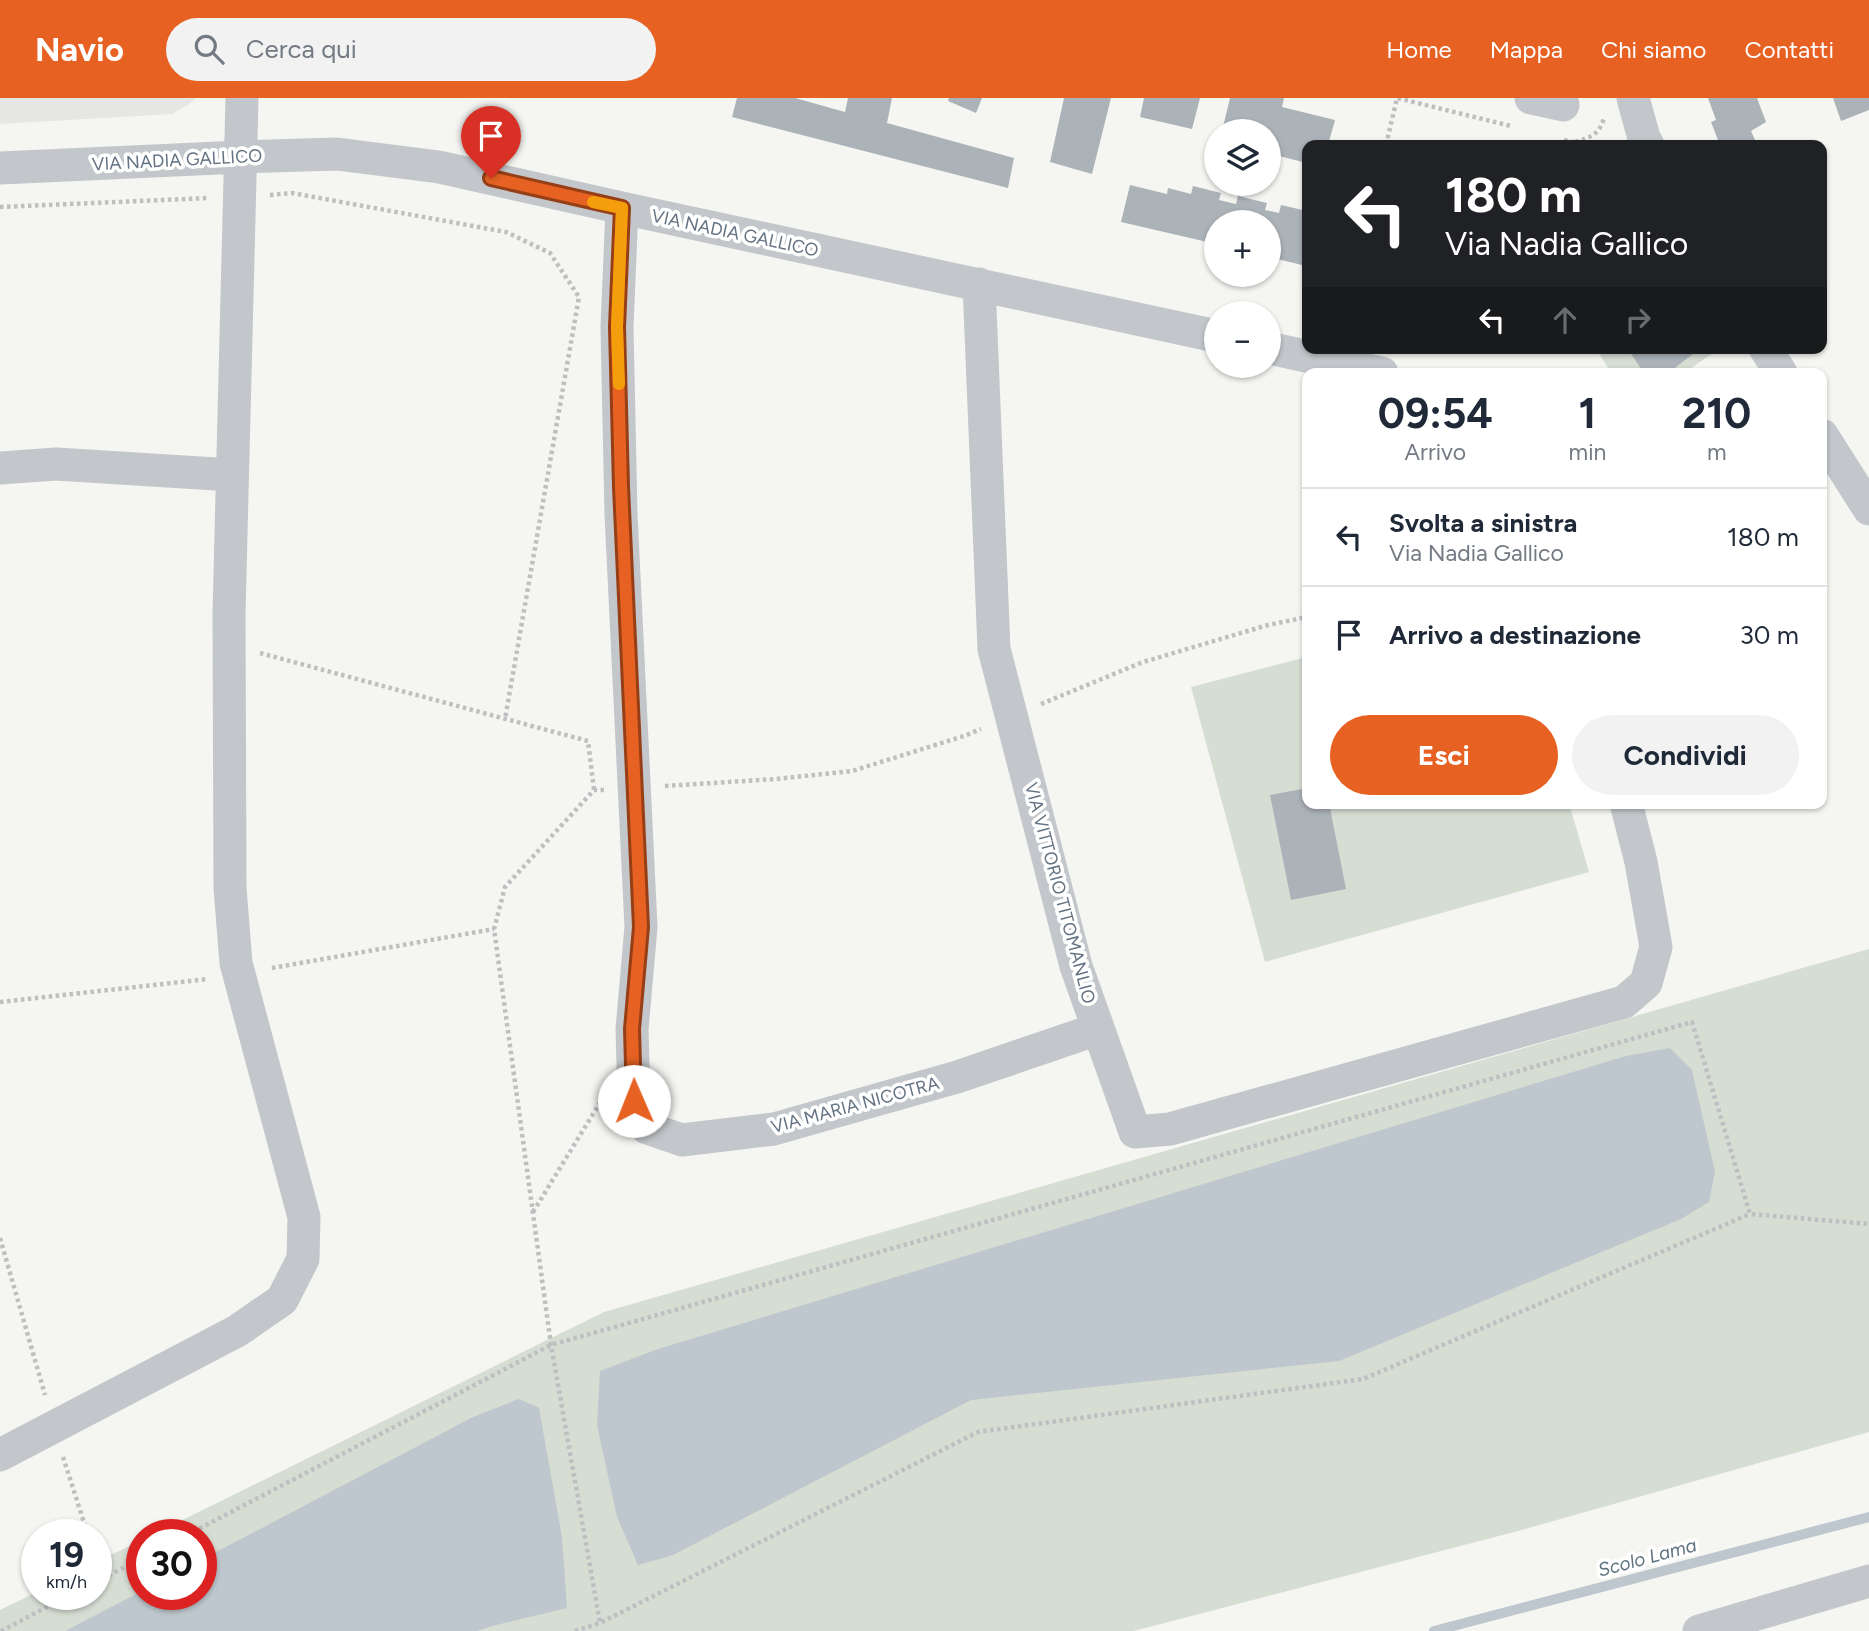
<!DOCTYPE html>
<html lang="it">
<meta charset="utf-8">
<style>
body{margin:0;font-family:Figtree,sans-serif;background:#f2f2f3;color:#1f2937;height:100vh;display:flex;flex-direction:column;font-size:26px;white-space:nowrap}
*{box-sizing:border-box;margin:0}
p{font-size:23px;color:#747a83}
.icon{flex:none;width:38px;height:38px;fill:none;stroke:currentColor;stroke-width:2;stroke-linecap:round;stroke-linejoin:round}
.map{position:relative;flex:1;overflow:hidden}
.details{position:absolute;left:1302px;top:270px;width:525px;height:441px;display:flex;flex-direction:column;background:#fff;border-radius:14px;box-shadow:0 2px 5px #0004}
.details>*{flex:none}
.top-card{position:absolute;left:1302px;top:42px;width:525px;height:214px;border-radius:14px;box-shadow:0 2px 5px #0004;background:#202124;color:#fff;overflow:hidden}
.fabs{position:absolute;left:1204px;top:21px;display:grid;gap:14px}
.fabs a{display:grid;place-items:center;width:77px;height:77px;border-radius:50%;background:#fff;box-shadow:0 2px 5px #0004;font-size:35px}
.speed{position:absolute;left:21px;top:1421px;display:flex;gap:14px;font-size:35px;font-weight:700;text-align:center}
.speed>*{display:grid;place-content:center;width:91px;height:91px;border-radius:50%;background:#fff;box-shadow:0 2px 5px #0004;line-height:1}
.speed small{font-size:18px;font-weight:400}
.speed .limit{border:10px solid #d22;background:#fff;color:#111}
.pin{position:absolute;display:grid;place-items:center;width:60px;height:60px;color:#fff;margin:-72px -30px;border-radius:50% 50% 50% 0;rotate:-45deg;box-shadow:0 0 7px #0007}
.pin .icon{rotate:45deg}
.me{position:absolute;width:77px;margin:-38px;rotate:359deg;stroke-linejoin:round;filter:drop-shadow(0 0 5px #0008)}
.turn{display:flex;align-items:center;gap:24px;height:147px;padding:0 28px;font-size:32px}
.turn .icon{width:91px;height:91px;stroke-width:2.5}
.turn b{display:block;font-size:49px;line-height:60px}
.lanes{display:flex;align-items:center;height:66px;padding:0 28px;background:#0003;justify-content:center;gap:35px;direction:ltr}
.lanes .off{opacity:.35}
.eta{display:flex;justify-content:space-evenly;align-items:center;height:119px;text-align:center}
.eta b{font-size:42px;font-weight:700;line-height:49px}
.primary-button{display:flex;gap:14px;margin-top:auto;padding:14px 28px}
.primary-button a{flex:1;height:80px;border-radius:42px;background:#e66122;color:#fff;font-size:28px;font-weight:700;line-height:80px;text-align:center}
.primary-button a+a{background:#f2f2f3;color:#1f2937}
ul{padding:0;list-style:none}
li{display:flex;align-items:center;gap:21px;height:98px;padding:0 28px;border-top:2px solid #e0e1e3}
li div{flex:1}
li b{display:block;font-size:26px}
li em{font-style:normal}
header{display:flex;align-items:center;gap:42px;box-sizing:border-box;height:98px;padding:0 35px;background:#e66122;color:#fff}
header strong{font-size:33px}
nav{display:flex;gap:38px;margin-inline-start:auto;font-size:24px}
.search{width:490px;height:63px;background:#f2f2f3;display:flex;align-items:center;gap:18px;box-sizing:border-box;padding:0 24px;border-radius:38px;color:#747a83;font-size:26px}
.map>svg:first-child{display:block}
</style>
<header>
<strong>Navio</strong>
<div class="search"><svg class="icon" aria-label="search" viewBox="0 0 24 24"><circle cx="10" cy="10" r="6"/><path d="M15 15l6 6"/></svg>Cerca qui</div>
<nav><a>Home</a><a>Mappa</a><a>Chi siamo</a><a>Contatti</a></nav>
</header>
<div class="map">
<svg width="1869" height="1533" viewBox="0 0 1869 1533">
<rect width="100%" height="100%" fill="#f5f6f2"/>
<path fill="#e6e7e5" d="M0,0h195l-4,5 -19,11 -172,10z"/>
<path fill="#d6ddd3" d="M1596,250h124l-36,25h-73z
M1307,559v146h262l20,69 -324,90 -74,-275z
M1869,851v483l-351,99 -384,100h-1134v-21l37,-18v2h59v-32l46,-22v54h59v-59h-49l452,-223z"/>
<path fill="#bec7cd" d="M1670,950l22,22 23,102 -6,30 -28,17 -342,142 -368,39 -298,155 -35,10 -21,-48 -20,-92 3,-54 58,-22 968,-293z
M519,1301l20,9 23,129 5,71 -71,17 -19,6h-412l77,-40v3h59v-34l272,-143z"/>
<g fill="none" stroke-linecap="round" stroke-linejoin="round">
<path stroke="#bec7cd" stroke-width="10" d="M1434,1533l435,-114"/>
</g>
<path fill="#abb2b8" d="M737,0h58l50,14 3,-14h44l-5,25 127,35 -6,30 -276,-71z
M949,0h33l-6,15 -28,-12z
M1064,0h47l-19,76 -42,-12z
M1144,0h56l-8,31 -52,-12z
M1230,0h54l-2,9 53,13 -7,25h-21v18l-36,-9 3,-12 -5,-2v-9h-47z
M1708,0h49l9,24 -15,9 4,9 -13,5h-22l-9,-23 5,-2z
M1833,0h36v12l-28,11z
M1130,87l37,9 1,-6 23,6 2,-8 28,7 -2,7 17,4 2,-8 29,7 -2,7 14,3 2,-8 26,6v30l-5,24 -33,-8v-35h-53v22l-95,-22z
M1627,250h74l-33,25h-24z
M1307,690v15h22l17,86 -55,11 -21,-105z"/>
<g fill="none" stroke-linecap="round" stroke-linejoin="round">
<path stroke="#bdbfc1" stroke-width="4.5" stroke-dasharray="3.5 3.5" stroke-linecap="butt" d="M1564,42l19,5
M1575,44c16,-5 24,-7 29,-24
M1386,47l11,-47 114,28
M270,97l22,-2 214,39 44,21 29,44 -74,422
M0,109l209,-9
M260,555l328,88 6,49
M1041,606l102,-42 125,-37 39,-8
M665,688l111,-7 76,-8 112,-35 17,-7
M604,692h-10l-89,97 -11,42 57,416 49,278 378,-191 385,-53 387,-165
M272,870l222,-39
M0,904l208,-23
M533,1114l68,-111
M0,1140l45,157
M63,1359l25,78
M187,1437l364,-190 1141,-323 58,192 119,10
M96,1462l6,19
M96,1484l46,-24
M1,1533l71,-37
M575,1533l25,-8"/>
<path stroke="#c3c6ca" stroke-width="33" d="M1531,0l32,7
M1633,0l11,40 4,7
M0,70l240,-11 97,-3 102,13 183,41 594,128
M622,110l-5,119 4,187 20,413 -9,102 2,72 13,27 35,12 92,-11 183,-52 141,-48
M979,186l15,365 82,317 59,166 35,-3 454,-127 22,-19 10,-36 -15,-85 -15,-59
M1269,250l113,25
M1765,250l16,25
M1822,337l47,74
M0,370l56,-4 176,11
M0,1357l237,-124 45,-31 21,-41 1,-42 -68,-254 -6,-75 -1,-274 13,-516
M1699,1533l170,-50"/>
</g>
<g fill="none" stroke-linecap="round" stroke-linejoin="round">
<defs>
<path id="route" d="M491,80l131,30 -5,119 4,160 20,440 -9,102 2,72"/>
</defs>
<use href="#route" stroke="#963f16" stroke-width="18"/>
<use href="#route" stroke="#e66122" stroke-width="12"/>
<path stroke="#f59e0b" stroke-width="12" d="M593,104l29,6 -5,119 2,57"/>
</g>
<g text-anchor="middle" stroke-width="7" stroke-linejoin="round" paint-order="stroke">
<g font-size="18" fill="#647383" stroke="#fff">
<text transform="translate(177 62) rotate(-3)" y="6">VIA NADIA GALLICO</text>
<text transform="translate(735 135) rotate(12)" y="6">VIA NADIA GALLICO</text>
<text transform="translate(1060 795) rotate(75)" y="6">VIA VITTORIO TITOMANLIO</text>
<text transform="translate(855 1007) rotate(-15)" y="6">VIA MARIA NICOTRA</text>
</g>
<g font-size="19" font-style="italic" fill="#5f7480" stroke="#fff">
<text transform="translate(1647 1459) rotate(-15)" y="7">Scolo Lama</text>
</g>
</g>
</svg>
<div class="fabs">
<a><svg class="icon" aria-label="layers" viewBox="0 0 24 24"><path d="M12 4l9 5-9 5-9-5zM3 14l9 5 9-5"/></svg></a>
<a>+</a>
<a>−</a>
</div>
<div class="speed"><div>19<small>km/h</small></div><div class="limit">30</div></div>
<div class="pin" style="left:491px;top:80px;background:#d93025"><svg class="icon" aria-label="arrive" viewBox="0 0 24 24"><path d="M6 21V4h12l-3 4 3 4H6"/></svg></div>
<svg class="me" style="left:634px;top:1003px" viewBox="-20 -20 40 40"><circle r="19" fill="#fff"/><path d="M0-13L10 11 0 6-10 11z" fill="#e66122"/></svg>
<div class="top-card">
<div class="turn"><svg class="icon" aria-label="left" viewBox="0 0 24 24"><path d="M17 20v-9H6M10 6l-5 5 5 5"/></svg><div><b>180 m</b>Via Nadia Gallico</div></div>
<div class="lanes"><svg class="icon" aria-label="left" viewBox="0 0 24 24"><path d="M17 20v-9H6M10 6l-5 5 5 5"/></svg><svg class="icon off" aria-label="ahead" viewBox="0 0 24 24"><path d="M12 20V5M6 11l6-6 6 6"/></svg><svg class="icon off" aria-label="right" viewBox="0 0 24 24"><path d="M7 20v-9h11M14 6l5 5-5 5"/></svg></div>
</div>
<section class="details">
<div class="eta">
<div><b>09:54</b><p>Arrivo</p></div>
<div><b>1</b><p>min</p></div>
<div><b>210</b><p>m</p></div>
</div>
<ul>
<li><svg class="icon" aria-label="left" viewBox="0 0 24 24"><path d="M17 20v-9H6M10 6l-5 5 5 5"/></svg><div><b>Svolta a sinistra</b><p>Via Nadia Gallico</p></div><em>180 m</em></li>
<li><svg class="icon" aria-label="arrive" viewBox="0 0 24 24"><path d="M6 21V4h12l-3 4 3 4H6"/></svg><div><b>Arrivo a destinazione</b></div><em>30 m</em></li>
</ul>
<div class="primary-button"><a>Esci</a><a>Condividi</a></div>
</section>
</div>
